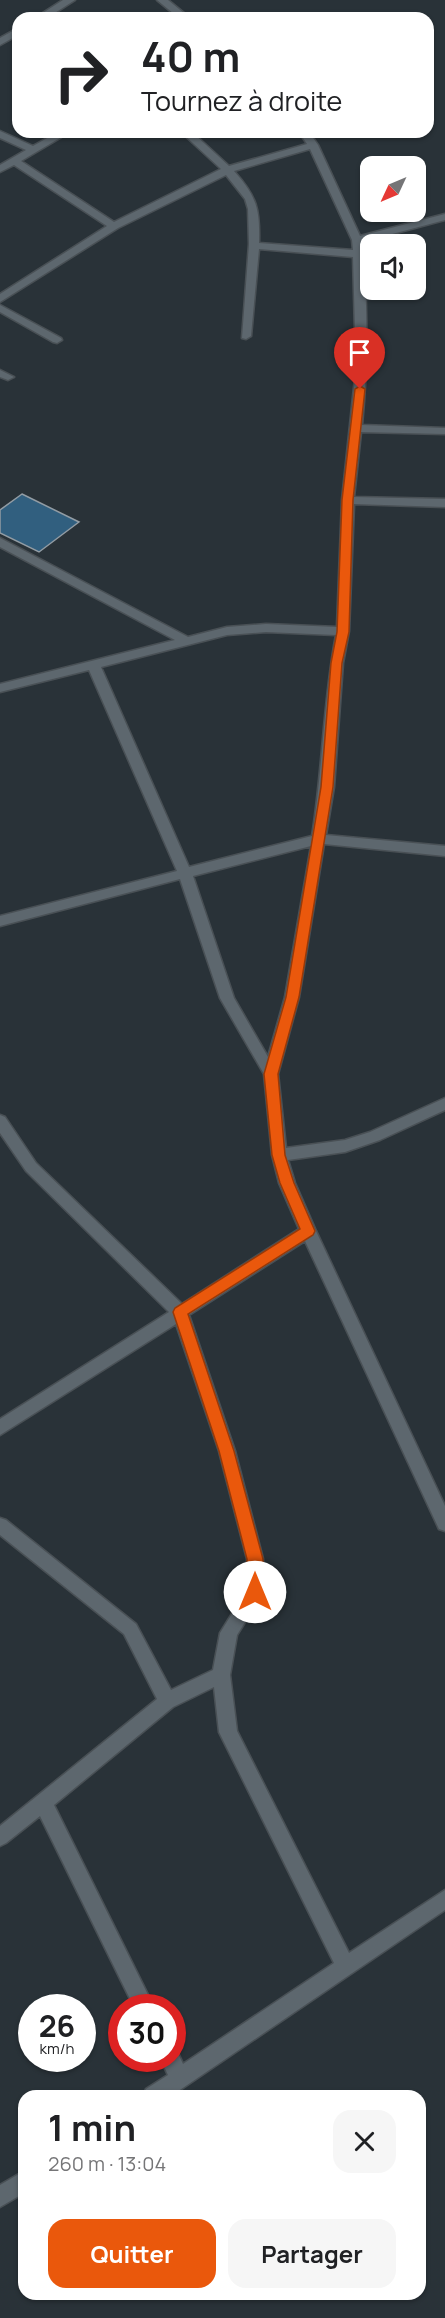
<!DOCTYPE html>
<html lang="fr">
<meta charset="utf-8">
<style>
body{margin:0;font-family:Manrope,sans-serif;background:#f6f6f6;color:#202124;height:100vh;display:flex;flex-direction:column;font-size:22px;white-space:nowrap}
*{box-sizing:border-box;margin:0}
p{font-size:20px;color:#757577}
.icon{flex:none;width:33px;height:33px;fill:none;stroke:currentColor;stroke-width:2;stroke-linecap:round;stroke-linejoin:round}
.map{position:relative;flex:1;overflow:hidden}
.details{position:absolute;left:18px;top:2090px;width:408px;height:210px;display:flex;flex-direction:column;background:#fff;border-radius:18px;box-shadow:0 2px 4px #0004}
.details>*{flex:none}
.banner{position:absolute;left:12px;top:12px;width:422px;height:126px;border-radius:18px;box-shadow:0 2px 4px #0004;background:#fff;color:#202124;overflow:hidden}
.needle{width:39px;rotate:226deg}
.controls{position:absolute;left:360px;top:156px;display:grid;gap:12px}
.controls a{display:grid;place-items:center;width:66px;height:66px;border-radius:12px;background:#fff;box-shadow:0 2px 4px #0004;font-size:30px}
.speed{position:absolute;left:18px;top:1994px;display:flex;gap:12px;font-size:30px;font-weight:700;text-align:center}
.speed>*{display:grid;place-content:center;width:78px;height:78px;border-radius:50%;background:#fff;box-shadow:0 2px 4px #0004;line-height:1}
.speed small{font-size:15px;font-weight:400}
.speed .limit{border:9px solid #d22;background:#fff;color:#111}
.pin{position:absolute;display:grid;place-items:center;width:51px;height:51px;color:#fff;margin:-62px -26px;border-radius:50% 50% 50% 0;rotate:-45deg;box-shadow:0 0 6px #0007}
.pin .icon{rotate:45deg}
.me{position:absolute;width:66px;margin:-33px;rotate:0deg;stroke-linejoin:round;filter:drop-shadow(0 0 4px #0008)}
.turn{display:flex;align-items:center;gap:21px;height:126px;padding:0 30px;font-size:27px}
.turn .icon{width:78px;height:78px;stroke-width:2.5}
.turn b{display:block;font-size:42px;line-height:51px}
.round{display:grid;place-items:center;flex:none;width:63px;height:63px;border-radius:18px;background:#f6f6f6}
.summary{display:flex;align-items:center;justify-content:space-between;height:102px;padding:0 30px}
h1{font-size:36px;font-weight:700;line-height:45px}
.primary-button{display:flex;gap:12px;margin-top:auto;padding:12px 30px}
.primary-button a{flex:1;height:69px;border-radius:18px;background:#ea580c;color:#fff;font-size:24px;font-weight:700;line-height:69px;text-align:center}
.primary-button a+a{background:#f6f6f6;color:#202124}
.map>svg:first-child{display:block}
</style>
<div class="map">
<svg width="445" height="2318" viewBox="0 0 445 2318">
<rect width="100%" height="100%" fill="#293238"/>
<path fill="#315f7f" stroke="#929ca4" stroke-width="1.5" d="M22,494l57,28 -40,30 -39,-19v-23z"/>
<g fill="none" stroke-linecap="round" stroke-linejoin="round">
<defs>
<path id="minor" d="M63,0h12l-28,18h-12z
M157,0h11l22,18h-11z
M18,28v7l-18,10v-7z
M0,131l33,15 25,-14h12l-49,29 93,61 107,-53 -40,-37h11l37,34 78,-22 -8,-12h10l9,13 42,91 85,-22v6l-83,22c6,61 6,121 0,183l83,3v6l-84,-2 -7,65 91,2v8l-91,-3 -5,127 -6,32 -9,124 -8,48 119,11v10l-121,-12 -25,153 -21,77 8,74 59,-8 25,-8 75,-34v12l-65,30 -35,12 -57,8 7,23 21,48 129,275v25l-6,-2 -134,-288 -116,74 46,136 28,108 1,33 -27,43 -7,40 7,56 112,222 96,-63v20l-274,186h-28l3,-7 22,-14 -8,-17h12v-9l5,2 6,13 151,-101 -115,-231 -5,-45 -41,20 -119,98 100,202h-20l-94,-191 -34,27 -6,3v-20l157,-127 -33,-65 -124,-99v-17l6,2 130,104 35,66 42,-20 7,-37 26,-42 1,-32 -28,-108 -43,-127 -176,111v-16l169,-107 -143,-141 -26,-38v-18l5,2 31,46 146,141 117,-75 -20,-46 -7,-28 -8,-81 -44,-76 -40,-119 -180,47v-10l177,-45 -88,-201 -89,22v-8l175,-44 -175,-93v-9l188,99 39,-10 39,-3 71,3 5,-127 14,-131 -3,-112 -94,-8 -8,87 -5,3 -4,-1 7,-94 -1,-35 -3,-10 -19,-24 -108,53 -118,74v-8l107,-68 -93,-61 -14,7v-7l26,-15 -26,-12zM310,149l42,91 1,10 -94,-7c1,-34 -2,-46 -25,-72zM266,632l70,3c-13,66 -13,134 -24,201l-123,31 -88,-200 126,-32zM311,846l-26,151 -17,60 -34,-59 -41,-122z
M0,305l61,33 1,2 -5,3 -4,-1 -53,-30z
M0,370l14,7 -6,3 -8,-3z
M24,2171v22l-24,14v-22z"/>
</defs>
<use href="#minor" stroke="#495055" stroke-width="3"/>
<use href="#minor" fill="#5d676e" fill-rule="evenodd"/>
</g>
<path fill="#ea580c" stroke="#983908" stroke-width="1.5" d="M360,386l5,3 -12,111 -4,132 -7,31 -9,124 -34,210 -21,77 7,81 9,28 21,48 -2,4 -125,79 46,137 29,108v33l-2,5 -6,2 -6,-2 -2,-5v-33l-28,-108 -46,-139 2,-4 125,-79 -20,-46 -8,-28 -8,-81 22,-77 35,-210 10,-124 6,-31 5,-132 13,-111z"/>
</svg>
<div class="controls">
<a><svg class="needle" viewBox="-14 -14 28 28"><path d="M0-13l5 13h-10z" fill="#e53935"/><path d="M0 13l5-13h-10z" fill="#757577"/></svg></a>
<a><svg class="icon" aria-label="sound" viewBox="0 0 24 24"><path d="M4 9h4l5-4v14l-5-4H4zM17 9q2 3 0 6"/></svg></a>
</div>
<div class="speed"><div>26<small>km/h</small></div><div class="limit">30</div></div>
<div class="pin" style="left:360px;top:389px;background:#d93025"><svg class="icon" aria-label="arrive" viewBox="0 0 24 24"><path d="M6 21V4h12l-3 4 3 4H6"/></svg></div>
<svg class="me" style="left:255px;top:1592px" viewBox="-20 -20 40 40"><circle r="19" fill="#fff"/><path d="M0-13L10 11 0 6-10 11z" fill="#ea580c"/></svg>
<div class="banner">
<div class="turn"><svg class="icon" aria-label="right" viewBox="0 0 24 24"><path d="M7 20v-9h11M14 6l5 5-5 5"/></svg><div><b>40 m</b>Tournez à droite</div></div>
</div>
<section class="details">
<div class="summary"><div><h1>1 min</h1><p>260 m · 13:04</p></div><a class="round"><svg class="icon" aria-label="close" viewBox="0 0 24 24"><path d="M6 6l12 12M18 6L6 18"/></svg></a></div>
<div class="primary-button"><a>Quitter</a><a>Partager</a></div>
</section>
</div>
